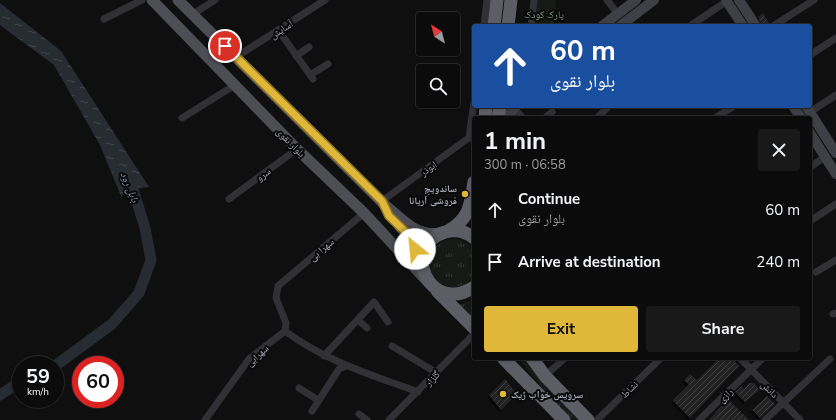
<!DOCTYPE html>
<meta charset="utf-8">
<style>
body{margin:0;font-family:"Nunito Sans","Noto Naskh Arabic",sans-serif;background:#19191a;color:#f1f3f6;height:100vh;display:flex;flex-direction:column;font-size:15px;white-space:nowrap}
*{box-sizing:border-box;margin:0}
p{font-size:13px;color:#9a9b9d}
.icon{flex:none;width:22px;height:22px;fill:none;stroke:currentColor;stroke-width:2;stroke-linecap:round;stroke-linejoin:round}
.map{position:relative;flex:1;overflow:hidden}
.panel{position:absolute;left:472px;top:116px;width:340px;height:244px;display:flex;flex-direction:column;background:#0b0b0c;border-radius:4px;box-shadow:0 1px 3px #0004,0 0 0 1px #2b2b2d}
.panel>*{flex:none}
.banner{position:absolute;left:472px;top:24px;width:340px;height:84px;border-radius:4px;box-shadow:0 1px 3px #0004,0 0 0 1px #2b2b2d;background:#1a4fa0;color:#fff;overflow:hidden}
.needle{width:26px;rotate:324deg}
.buttons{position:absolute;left:416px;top:12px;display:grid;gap:8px}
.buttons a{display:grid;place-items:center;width:44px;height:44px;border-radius:4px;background:#0b0b0c;box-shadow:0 1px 3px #0004,0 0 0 1px #2b2b2d;font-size:20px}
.speed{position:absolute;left:12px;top:356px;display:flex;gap:8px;font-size:20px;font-weight:700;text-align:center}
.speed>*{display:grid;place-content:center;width:52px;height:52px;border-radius:50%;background:#0b0b0c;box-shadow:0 1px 3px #0004,0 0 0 1px #2b2b2d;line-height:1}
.speed small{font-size:10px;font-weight:400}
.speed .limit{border:6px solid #d22;background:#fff;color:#111}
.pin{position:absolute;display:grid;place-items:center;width:34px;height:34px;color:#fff;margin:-17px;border:2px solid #fff;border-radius:50%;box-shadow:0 1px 4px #0007}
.me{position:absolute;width:44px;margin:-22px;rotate:332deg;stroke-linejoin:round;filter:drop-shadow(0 0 3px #0008)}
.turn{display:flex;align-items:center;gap:14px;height:84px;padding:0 12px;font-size:18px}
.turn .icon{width:52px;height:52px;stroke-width:2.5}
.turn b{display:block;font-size:28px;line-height:34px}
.round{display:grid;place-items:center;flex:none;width:42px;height:42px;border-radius:4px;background:#19191a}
.headline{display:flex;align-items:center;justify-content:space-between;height:68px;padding:0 12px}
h1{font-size:24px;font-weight:700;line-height:30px}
.button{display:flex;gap:8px;margin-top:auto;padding:8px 12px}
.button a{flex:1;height:46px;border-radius:4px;background:#dfb739;color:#111;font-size:16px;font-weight:700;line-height:46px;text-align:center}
.button a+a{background:#19191a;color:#f1f3f6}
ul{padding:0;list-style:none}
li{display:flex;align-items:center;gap:12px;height:52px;padding:0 12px}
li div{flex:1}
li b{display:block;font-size:15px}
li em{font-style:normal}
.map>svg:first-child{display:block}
</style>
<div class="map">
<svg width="836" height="420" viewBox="0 0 836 420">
<defs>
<pattern id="grass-tufts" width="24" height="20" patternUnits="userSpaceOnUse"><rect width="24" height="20" fill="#161a17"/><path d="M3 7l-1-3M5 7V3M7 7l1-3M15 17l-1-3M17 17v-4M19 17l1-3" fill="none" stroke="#353836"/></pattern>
<pattern id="water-ripples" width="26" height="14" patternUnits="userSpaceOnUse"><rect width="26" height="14" fill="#272c32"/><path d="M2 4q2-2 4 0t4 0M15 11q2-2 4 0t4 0" fill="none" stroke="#43484d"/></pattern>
<pattern id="building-hatch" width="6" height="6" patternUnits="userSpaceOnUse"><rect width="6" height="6" fill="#222224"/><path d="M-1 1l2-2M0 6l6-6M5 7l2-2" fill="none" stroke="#3f3f41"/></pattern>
<filter id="shadow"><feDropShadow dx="-2" dy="2" stdDeviation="0" flood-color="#0009"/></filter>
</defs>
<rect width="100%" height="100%" fill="#0f0f10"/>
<path fill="url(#grass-tufts)" d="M429 263a24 24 0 1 1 48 0a24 24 0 1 1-48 0Z
M474,299v22l-15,-16z
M518,358h7l22,29 32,33h-6l-31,-32z"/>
<path fill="#161a17" d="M534,0h22l-2,26h-22z"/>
<path fill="url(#water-ripples)" d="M0,3l61,48 88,136 -16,2 -12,7 -21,-51 -46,-80 -54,-40z"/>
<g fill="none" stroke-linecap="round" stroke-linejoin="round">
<path stroke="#272c32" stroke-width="11" d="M55,366l57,-42 27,-31 12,-33 -6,-32 -12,-39 -8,-13
M0,395l21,-14"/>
</g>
<path fill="url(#building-hatch)" filter="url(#shadow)" d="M763,13l6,10 -1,3h-6l-4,-9z
M714,358h18l7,8 -49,52 -17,-17 16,-16 -5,-5 6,-6 7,6 19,-19z
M505,379l12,15 -16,16 -12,-15z
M749,383h5l6,7 -15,12 -10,-10 7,-6 2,3z
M767,396l8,8 -15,14 -8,-8z
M728,399l21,21h-40z"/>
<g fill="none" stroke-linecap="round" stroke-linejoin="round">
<path stroke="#313135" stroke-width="7" d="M607,0l11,14
M193,14l22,-14
M104,19l38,-19
M484,26l3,-26
M531,26l3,-26
M690,26l37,-25
M773,26l41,-26
M279,31l34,48
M810,55l26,-17
M296,56l13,-9
M236,57l89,-57
M310,75l18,-11
M514,108l9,10
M810,112l26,-17
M182,118l53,-33
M545,118l7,-6
M597,118l12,-12
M715,118l19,-12
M469,138l5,-36
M810,167l15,-10
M229,199l68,-50
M382,201l92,-67
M810,221l26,-17
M816,272l20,-12
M833,314l3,-1
M358,320l9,8
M285,331c40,30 87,44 133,61
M392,346l45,27
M324,356l50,-54 14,20
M740,358l60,62
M545,376l20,-18
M299,388l19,12
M312,411l27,-42 7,-3
M359,414l8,6
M205,420l44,-61 36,-28 1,-8 -10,-25 2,-12 86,-73
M389,420l85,-86
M597,420l64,-62
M699,420l64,-62
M765,420l65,-61"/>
<path stroke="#3f4045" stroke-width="10" d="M726,0l17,26
M739,0l17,26
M602,26l34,-26
M620,26l34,-26
M793,106l8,12
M806,106l30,47
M506,118l10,-12
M810,133l26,41"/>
<path stroke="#4d4e54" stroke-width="11" d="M152,0l145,149 67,64 63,68
M178,0l207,205c18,15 31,32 56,28
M400,227l14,13 2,5 -4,7 -10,2"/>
<path stroke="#5d5e65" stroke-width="13" d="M494,26l3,-26
M508,26l3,-26
M485,118l1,-12
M498,118l2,-12
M448,231c22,-12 22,-26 26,-49
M474,238c-9,-7 -19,-9 -29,-6 -46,15 -15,84 29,55
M437,291l37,37
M503,358l61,62
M532,358l13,18 43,44"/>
</g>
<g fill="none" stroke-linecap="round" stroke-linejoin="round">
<defs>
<path id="route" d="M225,46l157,155 7,15 25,24 2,5 -1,4"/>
</defs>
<use href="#route" stroke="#917725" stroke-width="10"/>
<use href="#route" stroke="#dfb739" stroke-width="7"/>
</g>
<g fill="#dfb739" stroke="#0a0a0b" stroke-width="1.5">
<circle cx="465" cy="194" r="4"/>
<circle cx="503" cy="394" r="4"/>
</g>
<g text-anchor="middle" stroke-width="4" stroke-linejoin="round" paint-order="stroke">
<g font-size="10" fill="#7a997f" stroke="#0a0a0b">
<text x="544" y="18">پارک کودک</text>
</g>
<g font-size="10" fill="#a2a5b0" stroke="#0a0a0b">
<text transform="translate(281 29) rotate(-33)" y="4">آسایش</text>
<text transform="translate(291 142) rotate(45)" y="4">بلوار نقوی</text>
<text transform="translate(428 168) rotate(-36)" y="4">ابوذر</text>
<text transform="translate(263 174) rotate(-37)" y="4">سرو</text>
<text transform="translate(321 249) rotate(-40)" y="4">سهرا بی</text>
<text transform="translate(257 355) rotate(-43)" y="4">سهرابی</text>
<text transform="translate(432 378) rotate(-46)" y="4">گلزار</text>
<text transform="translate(629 389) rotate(-44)" y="4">نشاط</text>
<text transform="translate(770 389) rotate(45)" y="4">دانش</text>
<text transform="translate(725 395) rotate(-44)" y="4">رازی</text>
</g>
<g font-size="10" font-weight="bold" fill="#a2a5b0" stroke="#0a0a0b" text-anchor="end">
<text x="457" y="192">ساندویچ<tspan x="457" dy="12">فروشی آریانا</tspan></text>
<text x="511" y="398" text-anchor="start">سرویس خواب ژیک</text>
</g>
<g font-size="11" font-style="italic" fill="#7b8fa8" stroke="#0a0a0b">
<text transform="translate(130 187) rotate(68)" y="4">بابل رود</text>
</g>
</g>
</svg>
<div class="buttons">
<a><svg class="needle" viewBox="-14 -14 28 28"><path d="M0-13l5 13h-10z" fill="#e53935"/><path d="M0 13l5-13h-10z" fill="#9a9b9d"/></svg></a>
<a><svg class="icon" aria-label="search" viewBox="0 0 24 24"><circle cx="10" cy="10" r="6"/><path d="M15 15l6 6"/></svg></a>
</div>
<div class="speed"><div>59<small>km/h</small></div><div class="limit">60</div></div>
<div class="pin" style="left:225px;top:46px;background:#d93025"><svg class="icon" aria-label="arrive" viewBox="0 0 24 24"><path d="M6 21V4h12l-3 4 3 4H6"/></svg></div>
<svg class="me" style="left:415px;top:249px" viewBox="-20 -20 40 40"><circle r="19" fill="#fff"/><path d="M0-13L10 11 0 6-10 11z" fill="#dfb739"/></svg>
<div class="banner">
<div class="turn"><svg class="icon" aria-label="ahead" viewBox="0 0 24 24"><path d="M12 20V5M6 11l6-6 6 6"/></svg><div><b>60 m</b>بلوار نقوی</div></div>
</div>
<section class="panel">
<div class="headline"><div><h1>1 min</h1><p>300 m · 06:58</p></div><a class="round"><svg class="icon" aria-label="close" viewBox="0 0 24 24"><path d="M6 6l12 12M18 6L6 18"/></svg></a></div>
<ul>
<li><svg class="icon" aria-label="ahead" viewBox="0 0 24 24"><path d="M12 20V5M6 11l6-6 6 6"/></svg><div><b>Continue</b><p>بلوار نقوی</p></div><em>60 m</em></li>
<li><svg class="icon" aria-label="arrive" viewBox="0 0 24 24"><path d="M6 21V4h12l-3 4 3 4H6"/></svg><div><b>Arrive at destination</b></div><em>240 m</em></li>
</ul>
<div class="button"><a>Exit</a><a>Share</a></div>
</section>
</div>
